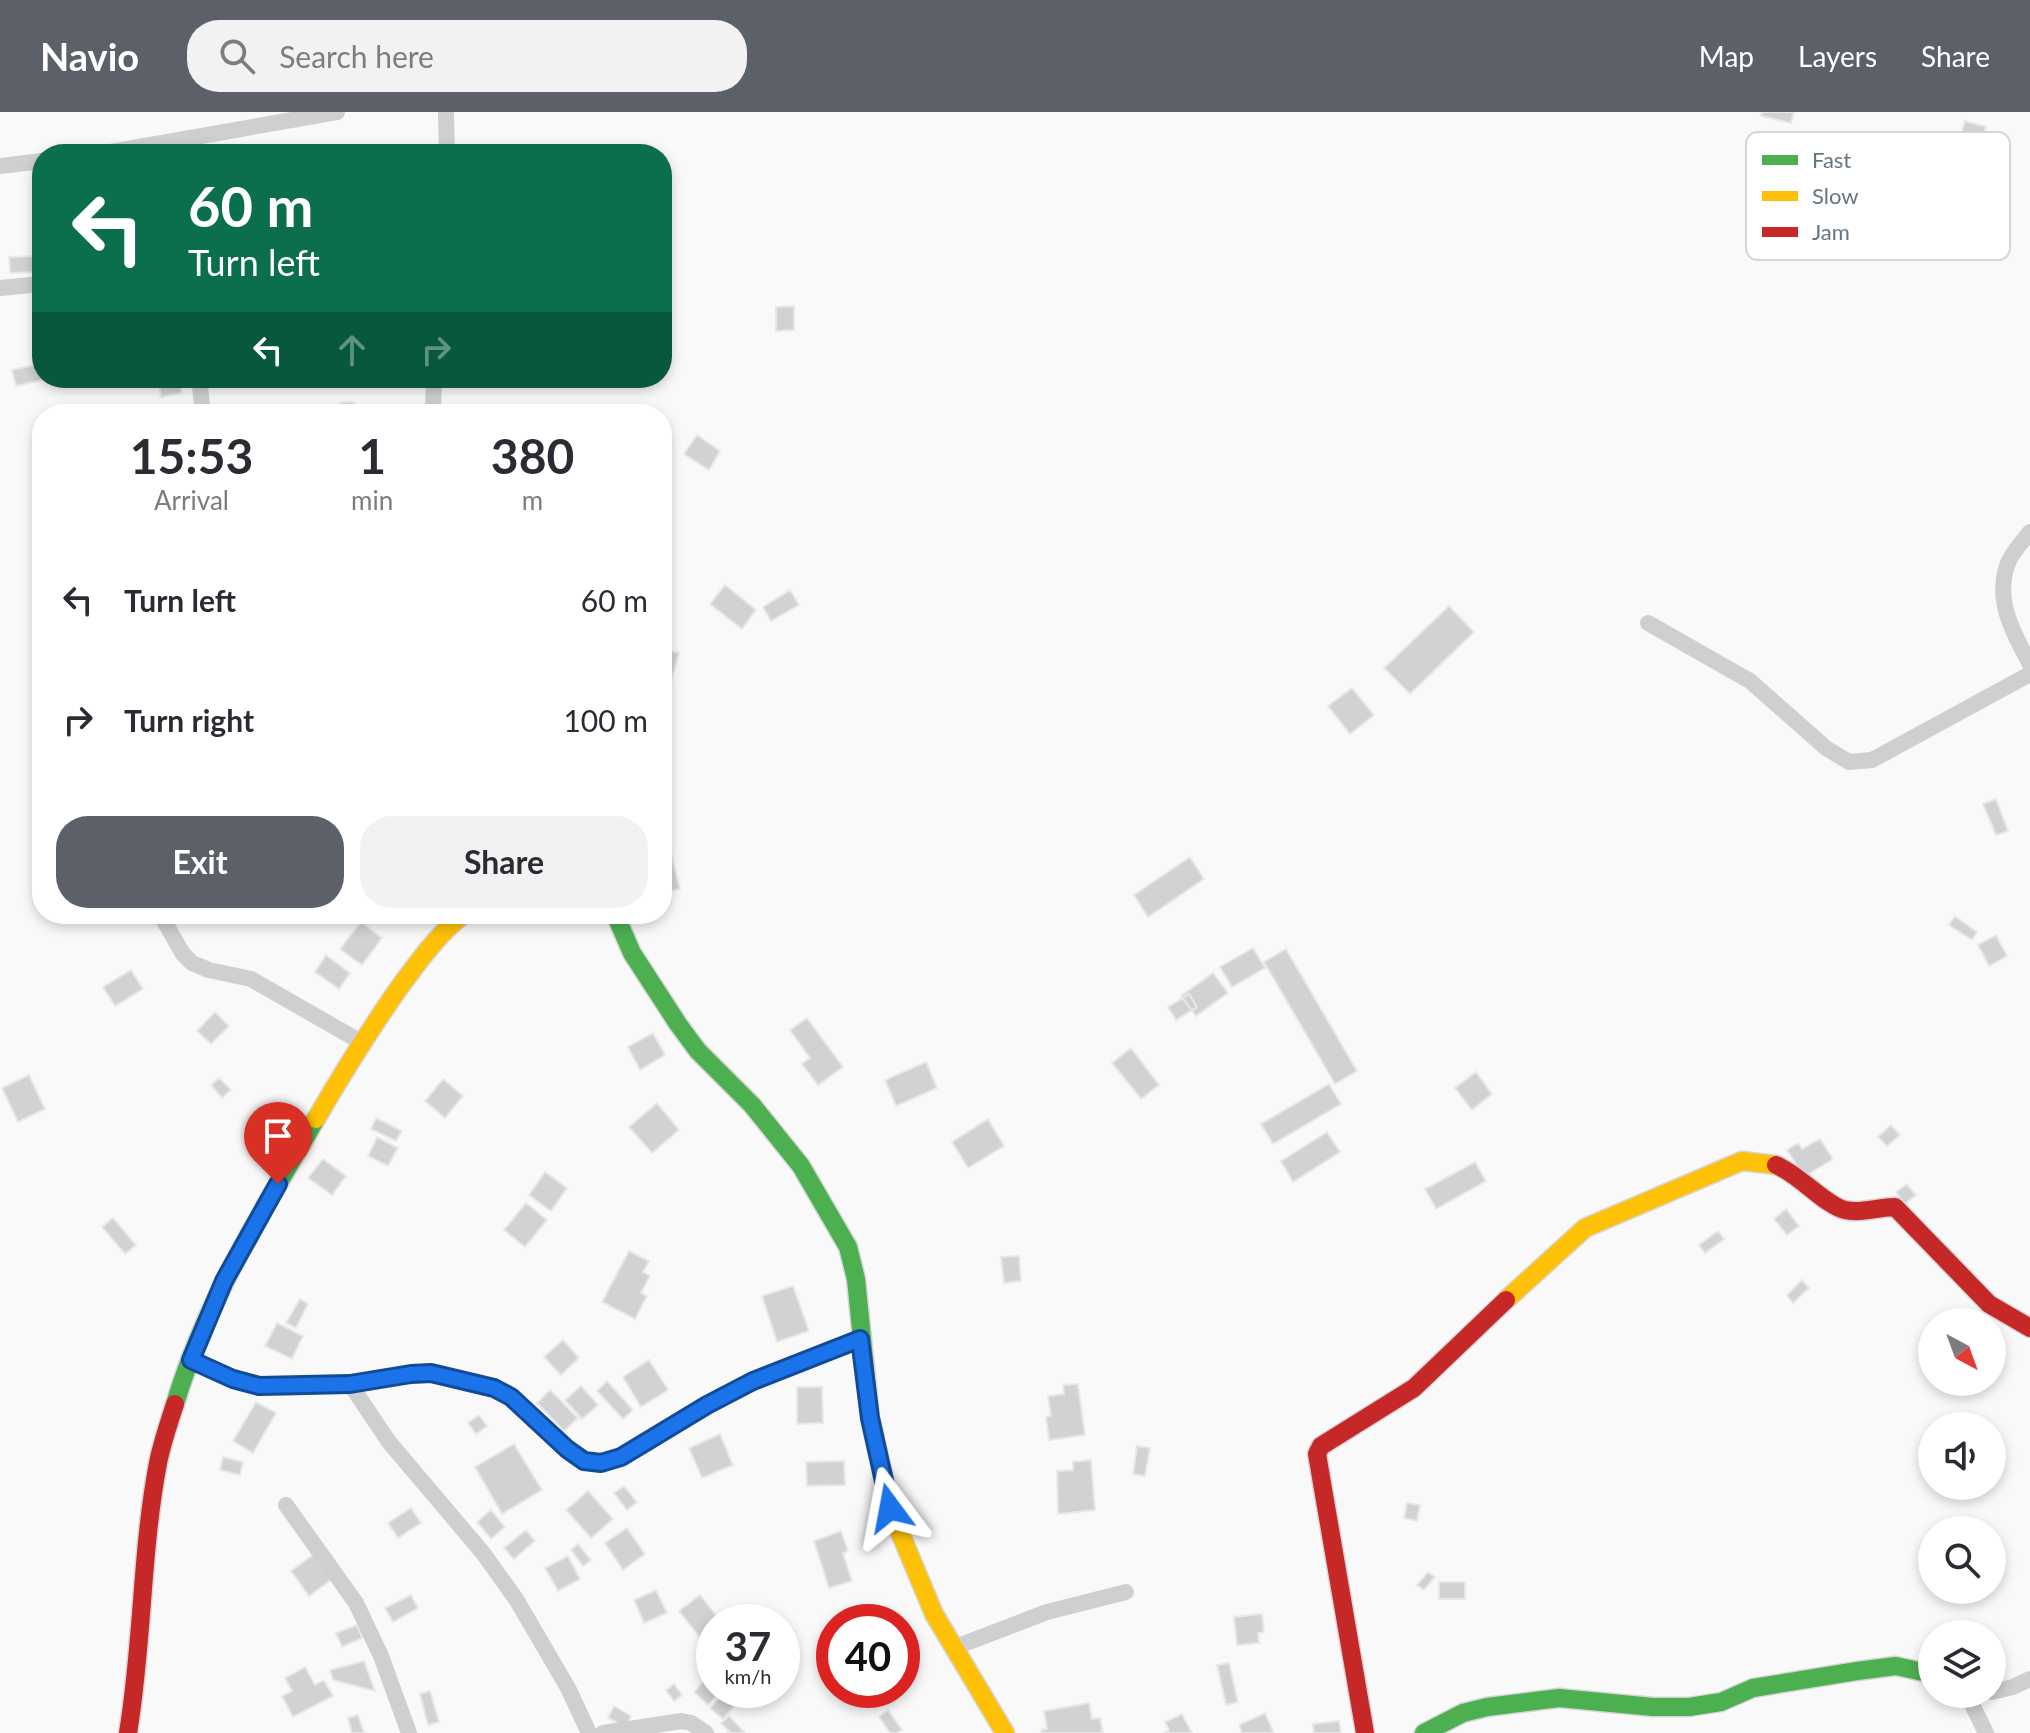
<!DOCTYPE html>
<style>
body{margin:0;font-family:Lato,sans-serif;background:#f2f2f3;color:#2b2b33;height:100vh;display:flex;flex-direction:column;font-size:30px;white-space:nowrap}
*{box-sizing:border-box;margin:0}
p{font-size:26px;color:#7c7c81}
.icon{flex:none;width:44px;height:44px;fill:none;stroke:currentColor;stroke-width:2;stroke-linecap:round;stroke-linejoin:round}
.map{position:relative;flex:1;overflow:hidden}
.details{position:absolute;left:32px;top:292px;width:640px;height:520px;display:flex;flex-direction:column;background:#fff;border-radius:32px;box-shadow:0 4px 12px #0003}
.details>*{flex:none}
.top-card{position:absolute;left:32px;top:32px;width:640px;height:244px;border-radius:32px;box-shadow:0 4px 12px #0003;background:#0b6e4f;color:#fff;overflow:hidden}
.needle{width:52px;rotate:139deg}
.controls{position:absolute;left:1918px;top:1196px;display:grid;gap:16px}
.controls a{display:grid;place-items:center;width:88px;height:88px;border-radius:50%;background:#fff;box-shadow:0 4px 12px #0003;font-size:40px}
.speed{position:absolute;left:696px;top:1492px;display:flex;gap:16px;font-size:40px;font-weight:700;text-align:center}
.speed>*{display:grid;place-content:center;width:104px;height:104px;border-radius:50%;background:#fff;box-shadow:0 4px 12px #0003;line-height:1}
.speed small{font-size:20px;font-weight:400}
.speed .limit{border:12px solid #d22;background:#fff;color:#111}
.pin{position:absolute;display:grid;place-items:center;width:68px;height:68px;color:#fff;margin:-82px -34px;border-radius:50% 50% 50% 0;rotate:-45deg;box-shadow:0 0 8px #0007}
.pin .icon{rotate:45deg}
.me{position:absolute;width:88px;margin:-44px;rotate:347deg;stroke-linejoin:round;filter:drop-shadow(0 0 6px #0008)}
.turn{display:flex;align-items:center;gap:28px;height:168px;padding:0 24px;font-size:36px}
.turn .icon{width:104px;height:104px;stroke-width:2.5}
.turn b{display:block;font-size:56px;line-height:68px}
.lanes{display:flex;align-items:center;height:76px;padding:0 24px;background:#0003;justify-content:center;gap:40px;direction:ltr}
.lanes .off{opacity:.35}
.eta{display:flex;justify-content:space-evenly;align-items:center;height:136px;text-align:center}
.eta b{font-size:48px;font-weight:700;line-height:56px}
.cta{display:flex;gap:16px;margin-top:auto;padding:16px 24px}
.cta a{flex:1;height:92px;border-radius:32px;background:#5c6169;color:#fff;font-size:32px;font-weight:700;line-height:92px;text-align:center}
.cta a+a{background:#f2f2f3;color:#2b2b33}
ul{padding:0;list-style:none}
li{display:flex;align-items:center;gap:24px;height:120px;padding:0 24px}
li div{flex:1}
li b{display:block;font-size:30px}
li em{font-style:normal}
header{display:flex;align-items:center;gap:48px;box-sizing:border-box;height:112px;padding:0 40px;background:#5c6169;color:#fff}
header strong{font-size:38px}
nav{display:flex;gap:44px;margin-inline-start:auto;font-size:28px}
.search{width:560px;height:72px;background:#f2f2f3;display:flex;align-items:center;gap:20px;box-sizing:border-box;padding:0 28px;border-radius:32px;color:#7c7c81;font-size:30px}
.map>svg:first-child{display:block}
</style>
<header>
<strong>Navio</strong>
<div class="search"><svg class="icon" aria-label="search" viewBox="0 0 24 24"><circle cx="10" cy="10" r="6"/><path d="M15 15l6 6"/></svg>Search here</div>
<nav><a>Map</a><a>Layers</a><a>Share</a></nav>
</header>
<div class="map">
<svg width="2030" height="1621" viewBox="0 0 2030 1621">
<rect width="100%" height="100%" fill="#f9f9f9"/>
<path fill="#d0d2d3" stroke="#e8e8e8" stroke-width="2" d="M1762,0h32l-3,11 -30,-7z
M1965,9l21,6 -4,14 4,1 -4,13 -25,-7z
M35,144l1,16 -26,1 -1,-16z
M794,194v24l-18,1v-24z
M39,252l3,16 -26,6 -4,-16z
M158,266h21l3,15 -21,4z
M354,290v12h-14v-11z
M697,323l23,16 -11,19 -25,-16z
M725,473l31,25 -14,19 -32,-25z
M790,478l9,15 -28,16 -8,-14z
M1449,494l25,26 -64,62 -26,-26z
M662,536l17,5 -8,28 -9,-2z
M1352,576l22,27 -24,19 -22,-28z
M1996,687l12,32 -12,4 -13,-31z
M669,734l11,43 -18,4v-45z
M1190,745l14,22 -56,38 -14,-22z
M1955,804l22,16 -5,8 -23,-15z
M361,810l21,16 -20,27 -22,-16z
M1996,823l11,21 -18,10 -11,-21z
M1253,836l12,20 -33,19 -12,-20z
M1286,837l71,122 -22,13 -71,-122z
M326,843l24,18 -11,16 -24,-17z
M131,858l12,19 -28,17 -12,-19z
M1213,861l15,20 -32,23 -15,-20z
M1189,882l8,13 -21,13 -8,-13z
M215,900l14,14 -18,18 -14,-13z
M807,906l36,49 -25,18 -16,-21 8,-6 -20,-28z
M653,921l12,22 -25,15 -12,-23z
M1131,936l28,37 -18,14 -29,-36z
M926,950l11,26 -41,18 -11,-26z
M1476,960l16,22 -20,16 -17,-22z
M29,963l16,34 -27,13 -16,-34z
M219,966l12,12 -9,8 -11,-13z
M443,967l20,17 -18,22 -20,-17z
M1329,972l12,20 -68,40 -12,-20z
M657,991l22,27 -27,23 -23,-26z
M376,1006l26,13 -6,10 -25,-12z
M988,1007l16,27 -36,22 -16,-26z
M1891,1013l9,10 -13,11 -9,-9z
M269,1017l1,14 -21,2 -1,-13z
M1327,1020l13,20 -47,30 -12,-21z
M377,1025l21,11 -10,18 -20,-10z
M1820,1027l13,20 -29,18 -17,-27 11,-7 4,6z
M323,1047l23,17 -14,19 -24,-17z
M1475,1050l11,19 -50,28 -11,-20z
M545,1060l22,16 -16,23 -22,-16z
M1907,1072l9,11 -11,9 -9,-12z
M526,1091l21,17 -22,27 -21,-17z
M1786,1097l13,17 -12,9 -13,-16z
M113,1106l23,27 -11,9 -23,-27z
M1718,1119l6,8 -19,14 -6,-8z
M629,1139l20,10 -6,11 7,4 -9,17 6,3 -12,23 -33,-17z
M1019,1144l2,25 -17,2 -3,-26z
M1802,1168l7,8 -16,15 -6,-8z
M793,1174l16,45 -32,11 -15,-46z
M300,1187l8,5 -12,24 -10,-5z
M277,1211l26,13 -11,23 -27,-13z
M563,1228l16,18 -18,17 -17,-18z
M649,1248l19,30 -27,17 -18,-30z
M607,1269l26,29 -10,9 -26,-28z
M1078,1272l7,51 -36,5 -3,-23 5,-1 -3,-20 16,-2 -1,-9z
M581,1274l17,19 -16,14 -17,-19z
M797,1275h25l1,36 -26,1z
M550,1278l28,28 -14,13 -27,-28z
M256,1290l20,11 -23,40 -20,-12z
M479,1303l8,11 -11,8 -8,-11z
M720,1322l13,31 -31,13 -13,-30z
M514,1332l28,46 -40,24 -27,-47z
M1137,1334l13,2 -5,28 -12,-2z
M223,1345l20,5 -3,13 -20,-5z
M1091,1348l4,50 -37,4 -1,-43 16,-1v-8z
M844,1349l1,24 -38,1 -1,-24z
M624,1374l13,16 -10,8 -13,-17z
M588,1379l25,28 -22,19 -25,-28z
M1407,1391l13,2 -3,16 -13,-3z
M411,1396l10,15 -23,15 -10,-15z
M491,1398l14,17 -14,12 -14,-17z
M627,1416l18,26 -22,16 -18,-27z
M526,1418l9,11 -21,18 -10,-11z
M841,1419l7,20 -5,2 9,28 -23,7 -15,-47z
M578,1432l13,16 -8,6 -12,-16z
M313,1443l18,25 -22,16 -18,-25z
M568,1444l12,23 -22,12 -13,-23z
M1428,1460l7,5 -11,13 -7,-5z
M1439,1470h26v17h-26z
M656,1478l11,23 -23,10 -10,-23z
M411,1483l7,13 -25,14 -8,-14z
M700,1483l21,27h-7v9l-12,9 -23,-29z
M1262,1502l2,18 -6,1 1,10 -22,2 -3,-28z
M357,1513l5,13 -20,9 -6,-14z
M364,1549l11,30 -42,-11 -3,-10z
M1229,1551l9,39 -12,3 -9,-40z
M305,1555l10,18 9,-5 9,16 -40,21 -11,-21 10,-5 -7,-13z
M710,1562l4,4v12h8l-14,15 -14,-13z
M674,1572l8,11 -8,6 -8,-11z
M726,1578l14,10 -17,19 -13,-11z
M430,1579l9,31 -11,3 -8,-31z
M1089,1591l3,16 8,-1 3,15h-61l-1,-3 6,-1 -3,-18z
M614,1594l17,10 -6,11 -17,-9z
M888,1598l14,20 -5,3h-7l-11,-16z
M1265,1601l9,20h-32l-3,-8z
M1182,1602l10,19h-28l5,-3 -4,-8z
M358,1603l6,18h-12l-4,-15z
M729,1604l16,17h-18l2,-2 -8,-8z
M1339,1609l2,12h-27l-1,-9z"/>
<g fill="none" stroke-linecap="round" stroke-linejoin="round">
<defs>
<path id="fast" d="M615,802l17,39 46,71 20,27 54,54 49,61 47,81 8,32 14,139 21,93
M175,1292c31,-103 88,-194 141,-285
M1424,1621l39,-20 24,-6 72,-9 94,9h36l32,-5 32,-14 104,-17 39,-5 36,8"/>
<path id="slow" d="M316,1007c26,-45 53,-88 83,-131 20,-27 38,-53 65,-74
M1506,1188l79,-72 157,-67 34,4
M891,1399l43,103 71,119"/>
<path id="jam" d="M1776,1053c24,10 50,41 69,45 16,4 33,-3 50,-3l94,97 41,24
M128,1621c15,-89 13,-181 30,-270 4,-20 11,-40 17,-59
M1365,1621l-48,-279 4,-8 93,-58 92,-88"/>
</defs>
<use href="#fast" stroke="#d5d6d7" stroke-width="21"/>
<use href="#slow" stroke="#d5d6d7" stroke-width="21"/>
<use href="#jam" stroke="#d5d6d7" stroke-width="21"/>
<path stroke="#cecfd0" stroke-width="16" d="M446,0l1,42
M99,42l238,-42
M0,54l42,-5
M0,176l42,-4
M199,266l4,36
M433,302l1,-36
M2030,420c-7,9 -18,20 -22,31 -14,36 5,70 22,101
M1648,511l102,58 76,67 23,14 23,-2 158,-86
M160,802l23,40 9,9 17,7 42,9 110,63
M191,1248c21,10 44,22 68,26 21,3 75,1 97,-3 23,-4 47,-10 71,-10 21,1 46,9 65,15 40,13 72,81 113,74 32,-5 75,-43 105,-59 49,-25 99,-45 150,-64
M350,1272l39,58 94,111 33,46 52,89 21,45
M286,1393l70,98 25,53 28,77
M953,1536l94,-36 79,-20
M1992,1580l21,-5 17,-8
M1967,1582l19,39
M603,1621l79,-12 9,2 15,10"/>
<use href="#fast" stroke="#4caf50" stroke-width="18"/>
<use href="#slow" stroke="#ffc107" stroke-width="18"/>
<use href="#jam" stroke="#c62828" stroke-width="18"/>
</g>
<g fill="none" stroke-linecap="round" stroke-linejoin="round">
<defs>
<path id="route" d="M278,1072l-54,97 -33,79 42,19 26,7 91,-2 61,-10 20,-1 63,15 17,9 56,52 17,12 17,2 20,-6 86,-52 46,-24 107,-42 10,79 20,90"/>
</defs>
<use href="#route" stroke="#114b97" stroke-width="20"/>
<use href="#route" stroke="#1a73e8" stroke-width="14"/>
</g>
<rect x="1746" y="20" width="264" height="128" rx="12" fill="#fff" stroke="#d1d6da" stroke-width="2"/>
<rect x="1762" y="43" width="36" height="10" fill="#4caf50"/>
<rect x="1762" y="79" width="36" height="10" fill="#ffc107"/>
<rect x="1762" y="115" width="36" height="10" fill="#c62828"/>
<g font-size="22" fill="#657683">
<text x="1812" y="56">Fast</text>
<text x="1812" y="92">Slow</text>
<text x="1812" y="128">Jam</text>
</g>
</svg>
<div class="controls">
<a><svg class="needle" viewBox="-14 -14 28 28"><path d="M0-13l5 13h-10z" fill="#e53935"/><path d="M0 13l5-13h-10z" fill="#7c7c81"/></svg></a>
<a><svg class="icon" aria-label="sound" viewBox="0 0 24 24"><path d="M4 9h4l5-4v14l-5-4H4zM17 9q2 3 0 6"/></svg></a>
<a><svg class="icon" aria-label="search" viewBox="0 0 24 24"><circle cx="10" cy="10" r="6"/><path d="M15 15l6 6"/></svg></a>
<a><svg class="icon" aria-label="layers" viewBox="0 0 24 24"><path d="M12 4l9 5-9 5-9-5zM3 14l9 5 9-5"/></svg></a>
</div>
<div class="speed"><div>37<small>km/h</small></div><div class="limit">40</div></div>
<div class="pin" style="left:278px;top:1072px;background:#d93025"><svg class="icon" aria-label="arrive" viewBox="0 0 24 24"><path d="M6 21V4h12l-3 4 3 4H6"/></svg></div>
<svg class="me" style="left:890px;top:1396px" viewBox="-20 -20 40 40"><path d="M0-17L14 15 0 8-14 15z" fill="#1a73e8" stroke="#fff" stroke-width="4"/></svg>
<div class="top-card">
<div class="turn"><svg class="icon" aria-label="left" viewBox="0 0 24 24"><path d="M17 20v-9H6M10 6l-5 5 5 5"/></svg><div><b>60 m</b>Turn left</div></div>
<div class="lanes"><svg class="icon" aria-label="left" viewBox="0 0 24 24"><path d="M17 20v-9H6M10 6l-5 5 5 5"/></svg><svg class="icon off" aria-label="ahead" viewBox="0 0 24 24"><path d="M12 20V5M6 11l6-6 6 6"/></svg><svg class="icon off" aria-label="right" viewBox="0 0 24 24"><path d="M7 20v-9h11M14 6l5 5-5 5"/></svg></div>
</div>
<section class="details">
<div class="eta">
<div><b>15:53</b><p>Arrival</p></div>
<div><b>1</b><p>min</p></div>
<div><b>380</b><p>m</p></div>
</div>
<ul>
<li><svg class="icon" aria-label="left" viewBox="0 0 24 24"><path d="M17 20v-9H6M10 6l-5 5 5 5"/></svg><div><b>Turn left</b></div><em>60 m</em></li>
<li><svg class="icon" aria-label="right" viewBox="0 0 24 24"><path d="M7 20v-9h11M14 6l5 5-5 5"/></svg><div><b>Turn right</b></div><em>100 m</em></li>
</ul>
<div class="cta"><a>Exit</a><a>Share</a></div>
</section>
</div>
